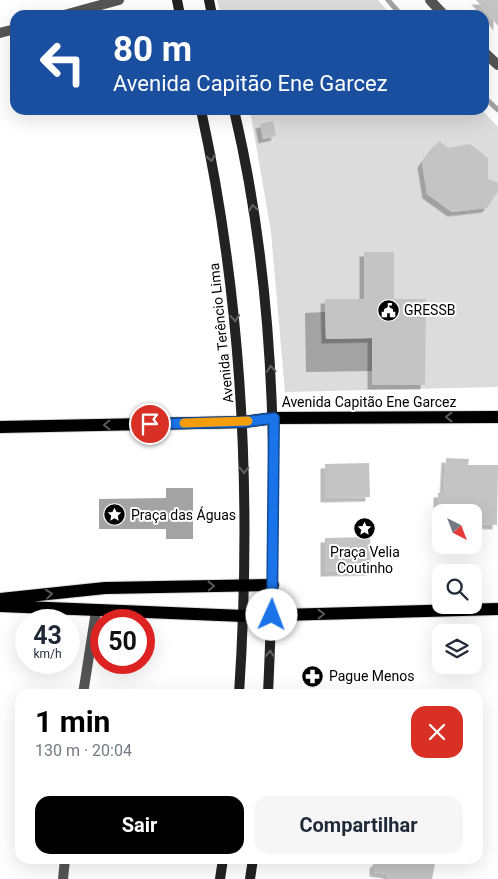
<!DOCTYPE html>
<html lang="pt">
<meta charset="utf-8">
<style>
body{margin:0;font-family:Roboto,sans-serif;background:#f6f6f7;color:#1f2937;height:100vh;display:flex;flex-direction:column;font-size:19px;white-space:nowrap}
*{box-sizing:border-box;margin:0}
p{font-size:16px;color:#747a83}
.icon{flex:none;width:28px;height:28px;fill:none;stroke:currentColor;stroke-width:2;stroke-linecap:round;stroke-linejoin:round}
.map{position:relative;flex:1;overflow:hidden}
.side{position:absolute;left:15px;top:689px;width:468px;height:175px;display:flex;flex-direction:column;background:#fff;border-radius:15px;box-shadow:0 5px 20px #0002}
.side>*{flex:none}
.guide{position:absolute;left:10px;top:10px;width:479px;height:105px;border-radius:15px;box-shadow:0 5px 20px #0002;background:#1a4fa0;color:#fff;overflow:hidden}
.needle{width:32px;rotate:138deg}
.tools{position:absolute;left:432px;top:504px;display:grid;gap:10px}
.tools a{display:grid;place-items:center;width:50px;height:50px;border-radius:10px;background:#fff;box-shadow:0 5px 20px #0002;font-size:25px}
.speed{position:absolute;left:15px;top:609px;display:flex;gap:10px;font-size:25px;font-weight:700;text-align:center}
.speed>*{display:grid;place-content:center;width:65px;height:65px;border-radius:50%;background:#fff;box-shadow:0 5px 20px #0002;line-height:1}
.speed small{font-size:12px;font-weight:400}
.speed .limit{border:8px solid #d22;background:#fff;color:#111}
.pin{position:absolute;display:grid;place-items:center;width:42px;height:42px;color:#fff;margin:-21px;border:2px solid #fff;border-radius:50%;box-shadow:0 1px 5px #0007}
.me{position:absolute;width:55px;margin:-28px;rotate:2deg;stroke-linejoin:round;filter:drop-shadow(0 0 4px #0008)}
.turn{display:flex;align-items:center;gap:18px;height:105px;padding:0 20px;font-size:22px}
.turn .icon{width:65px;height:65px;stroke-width:2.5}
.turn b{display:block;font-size:35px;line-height:42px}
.round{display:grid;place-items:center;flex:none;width:52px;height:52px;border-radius:15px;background:#f6f6f7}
.headline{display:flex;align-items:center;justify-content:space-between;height:85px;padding:0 20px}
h1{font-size:30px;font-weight:700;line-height:38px;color:#000}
.button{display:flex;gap:10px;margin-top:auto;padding:10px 20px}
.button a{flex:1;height:58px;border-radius:15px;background:#000;color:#fff;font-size:20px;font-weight:700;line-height:58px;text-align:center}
.button a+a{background:#f6f6f7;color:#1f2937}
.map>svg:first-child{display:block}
</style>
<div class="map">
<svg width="498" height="879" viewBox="0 0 498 879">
<defs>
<filter id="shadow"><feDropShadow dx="-4.5" dy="4.5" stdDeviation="0" flood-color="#0004"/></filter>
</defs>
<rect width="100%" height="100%" fill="#fff"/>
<path fill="#dcdcdc" d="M217,0h161l13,15h-170z
M250,110h232l16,17v260l-213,5 -14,-160z"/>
<path fill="#a3a3a3" d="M325,312l1,27 46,-1v33l-66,1 -1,-59z
M166,488h27v51h-27v-10h-67v-30l67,-1z"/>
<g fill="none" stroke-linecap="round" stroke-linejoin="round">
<path stroke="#a3a3a3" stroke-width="5" d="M388,0l13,15
M484,97l14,13"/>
</g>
<path fill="#c4c4c4" filter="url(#shadow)" d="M476,0h22v26z
M273,121l3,15 -13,3 -3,-15z
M439,141l9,7 22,-4 18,14v21l10,4v8l-11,17 -35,4 -25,-18 -5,-31z
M364,252h30v47h32l-1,86h-53v-47l-46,1 -1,-40h39z
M446,458l23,1 -1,6h30l-1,60 -23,-1v-12h-36v-19h6z
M369,463l1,34 -45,1v-34z
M370,537l1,34 -46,1v-34z
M379,859h57l-4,20h-45l1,-5 -14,-2v-8z"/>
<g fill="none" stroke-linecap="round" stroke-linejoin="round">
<defs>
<path id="primary" d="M0,427l244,-5 30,-4 224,-1
M0,599l105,-11 168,-3
M0,606l244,10 254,-7"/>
</defs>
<use href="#primary" stroke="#dbdbdb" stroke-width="14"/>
<path stroke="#555" stroke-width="10" d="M430,0l14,15
M64,15l55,-15
M0,33l15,-4
M484,52l14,13
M83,694l13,-83
M63,879l2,-20"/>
<path stroke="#222" stroke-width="10" d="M177,0l3,15
M209,0l3,15
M201,110c42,192 51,388 38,584
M234,110c46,193 43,387 34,584
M220,879l3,-20
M250,879l3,-20"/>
<use href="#primary" stroke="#000" stroke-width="12"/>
</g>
<defs><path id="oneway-chevron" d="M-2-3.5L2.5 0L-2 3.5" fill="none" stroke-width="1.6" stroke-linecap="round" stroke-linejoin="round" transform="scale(1.25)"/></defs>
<g stroke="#646464">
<use href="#oneway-chevron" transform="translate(211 158) rotate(79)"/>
<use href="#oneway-chevron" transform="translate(253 208) rotate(-99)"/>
<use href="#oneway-chevron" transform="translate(235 318) rotate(85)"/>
<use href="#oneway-chevron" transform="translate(271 369) rotate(-94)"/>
<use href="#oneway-chevron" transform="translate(244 470) rotate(90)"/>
<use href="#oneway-chevron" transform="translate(270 654) rotate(-87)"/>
</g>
<g stroke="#595959">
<use href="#oneway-chevron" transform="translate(449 417) rotate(-180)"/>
<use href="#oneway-chevron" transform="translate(107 425) rotate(179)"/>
<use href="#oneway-chevron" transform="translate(211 586) rotate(-1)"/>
<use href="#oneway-chevron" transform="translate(49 594) rotate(-6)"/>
<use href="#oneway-chevron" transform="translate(321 614) rotate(-1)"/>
</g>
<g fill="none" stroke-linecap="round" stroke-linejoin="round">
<defs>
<path id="route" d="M150,424l94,-2 30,-4 -2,197"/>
</defs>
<use href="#route" stroke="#114b97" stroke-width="12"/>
<use href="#route" stroke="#1a73e8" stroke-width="9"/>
<path stroke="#f59e0b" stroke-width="9" d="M184,423l64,-2"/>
</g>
<defs>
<symbol id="civic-disc" viewBox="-11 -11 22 22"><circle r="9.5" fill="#000" stroke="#fff"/><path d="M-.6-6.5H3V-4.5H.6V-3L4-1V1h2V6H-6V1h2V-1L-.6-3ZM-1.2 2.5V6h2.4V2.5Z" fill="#fff"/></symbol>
<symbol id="sight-disc" viewBox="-11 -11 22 22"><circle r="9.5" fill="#000" stroke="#fff"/><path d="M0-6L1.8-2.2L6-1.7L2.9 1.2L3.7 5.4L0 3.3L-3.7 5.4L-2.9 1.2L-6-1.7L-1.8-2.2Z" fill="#fff"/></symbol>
<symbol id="pharmacy-disc" viewBox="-11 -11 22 22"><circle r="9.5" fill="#000" stroke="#fff"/><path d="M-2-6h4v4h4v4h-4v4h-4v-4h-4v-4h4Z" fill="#fff"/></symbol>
</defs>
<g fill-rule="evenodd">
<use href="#civic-disc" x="376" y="298" width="25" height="25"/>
<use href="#sight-disc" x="102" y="502" width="25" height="25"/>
<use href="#sight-disc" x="352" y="516" width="25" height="25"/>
<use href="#pharmacy-disc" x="300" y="664" width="25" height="25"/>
</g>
<g text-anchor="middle" stroke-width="4" stroke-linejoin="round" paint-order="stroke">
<g font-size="14" fill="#000" stroke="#fff" text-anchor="start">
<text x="404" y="315">GRESSB</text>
<text x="131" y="520">Praça das Águas</text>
<text x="365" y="557" text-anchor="middle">Praça Velia<tspan x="365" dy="16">Coutinho</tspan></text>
<text x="329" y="681">Pague Menos</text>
</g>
<g font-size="14" fill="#000" stroke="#fff">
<text transform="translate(221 333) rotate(-96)" y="5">Avenida Terêncio Lima</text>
<text x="369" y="407">Avenida Capitão Ene Garcez</text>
</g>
</g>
</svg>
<div class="tools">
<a><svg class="needle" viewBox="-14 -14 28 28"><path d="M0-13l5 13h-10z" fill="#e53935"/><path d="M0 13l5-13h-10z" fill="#747a83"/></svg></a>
<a><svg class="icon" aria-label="search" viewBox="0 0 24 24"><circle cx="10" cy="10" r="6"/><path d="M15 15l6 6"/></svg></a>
<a><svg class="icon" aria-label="layers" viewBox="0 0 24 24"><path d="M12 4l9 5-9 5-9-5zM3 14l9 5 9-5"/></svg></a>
</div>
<div class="speed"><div>43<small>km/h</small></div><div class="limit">50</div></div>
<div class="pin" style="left:150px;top:424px;background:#d93025"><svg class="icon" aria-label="arrive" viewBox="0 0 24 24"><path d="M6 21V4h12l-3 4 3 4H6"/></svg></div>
<svg class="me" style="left:272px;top:615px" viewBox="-20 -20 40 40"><circle r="19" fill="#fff"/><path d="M0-13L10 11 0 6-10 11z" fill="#1a73e8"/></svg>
<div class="guide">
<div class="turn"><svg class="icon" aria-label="left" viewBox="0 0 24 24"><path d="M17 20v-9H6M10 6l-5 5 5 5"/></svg><div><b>80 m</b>Avenida Capitão Ene Garcez</div></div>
</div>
<section class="side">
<div class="headline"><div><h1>1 min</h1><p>130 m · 20:04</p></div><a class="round" style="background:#d93025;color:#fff"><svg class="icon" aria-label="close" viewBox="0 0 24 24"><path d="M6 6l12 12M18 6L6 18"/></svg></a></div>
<div class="button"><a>Sair</a><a>Compartilhar</a></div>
</section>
</div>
